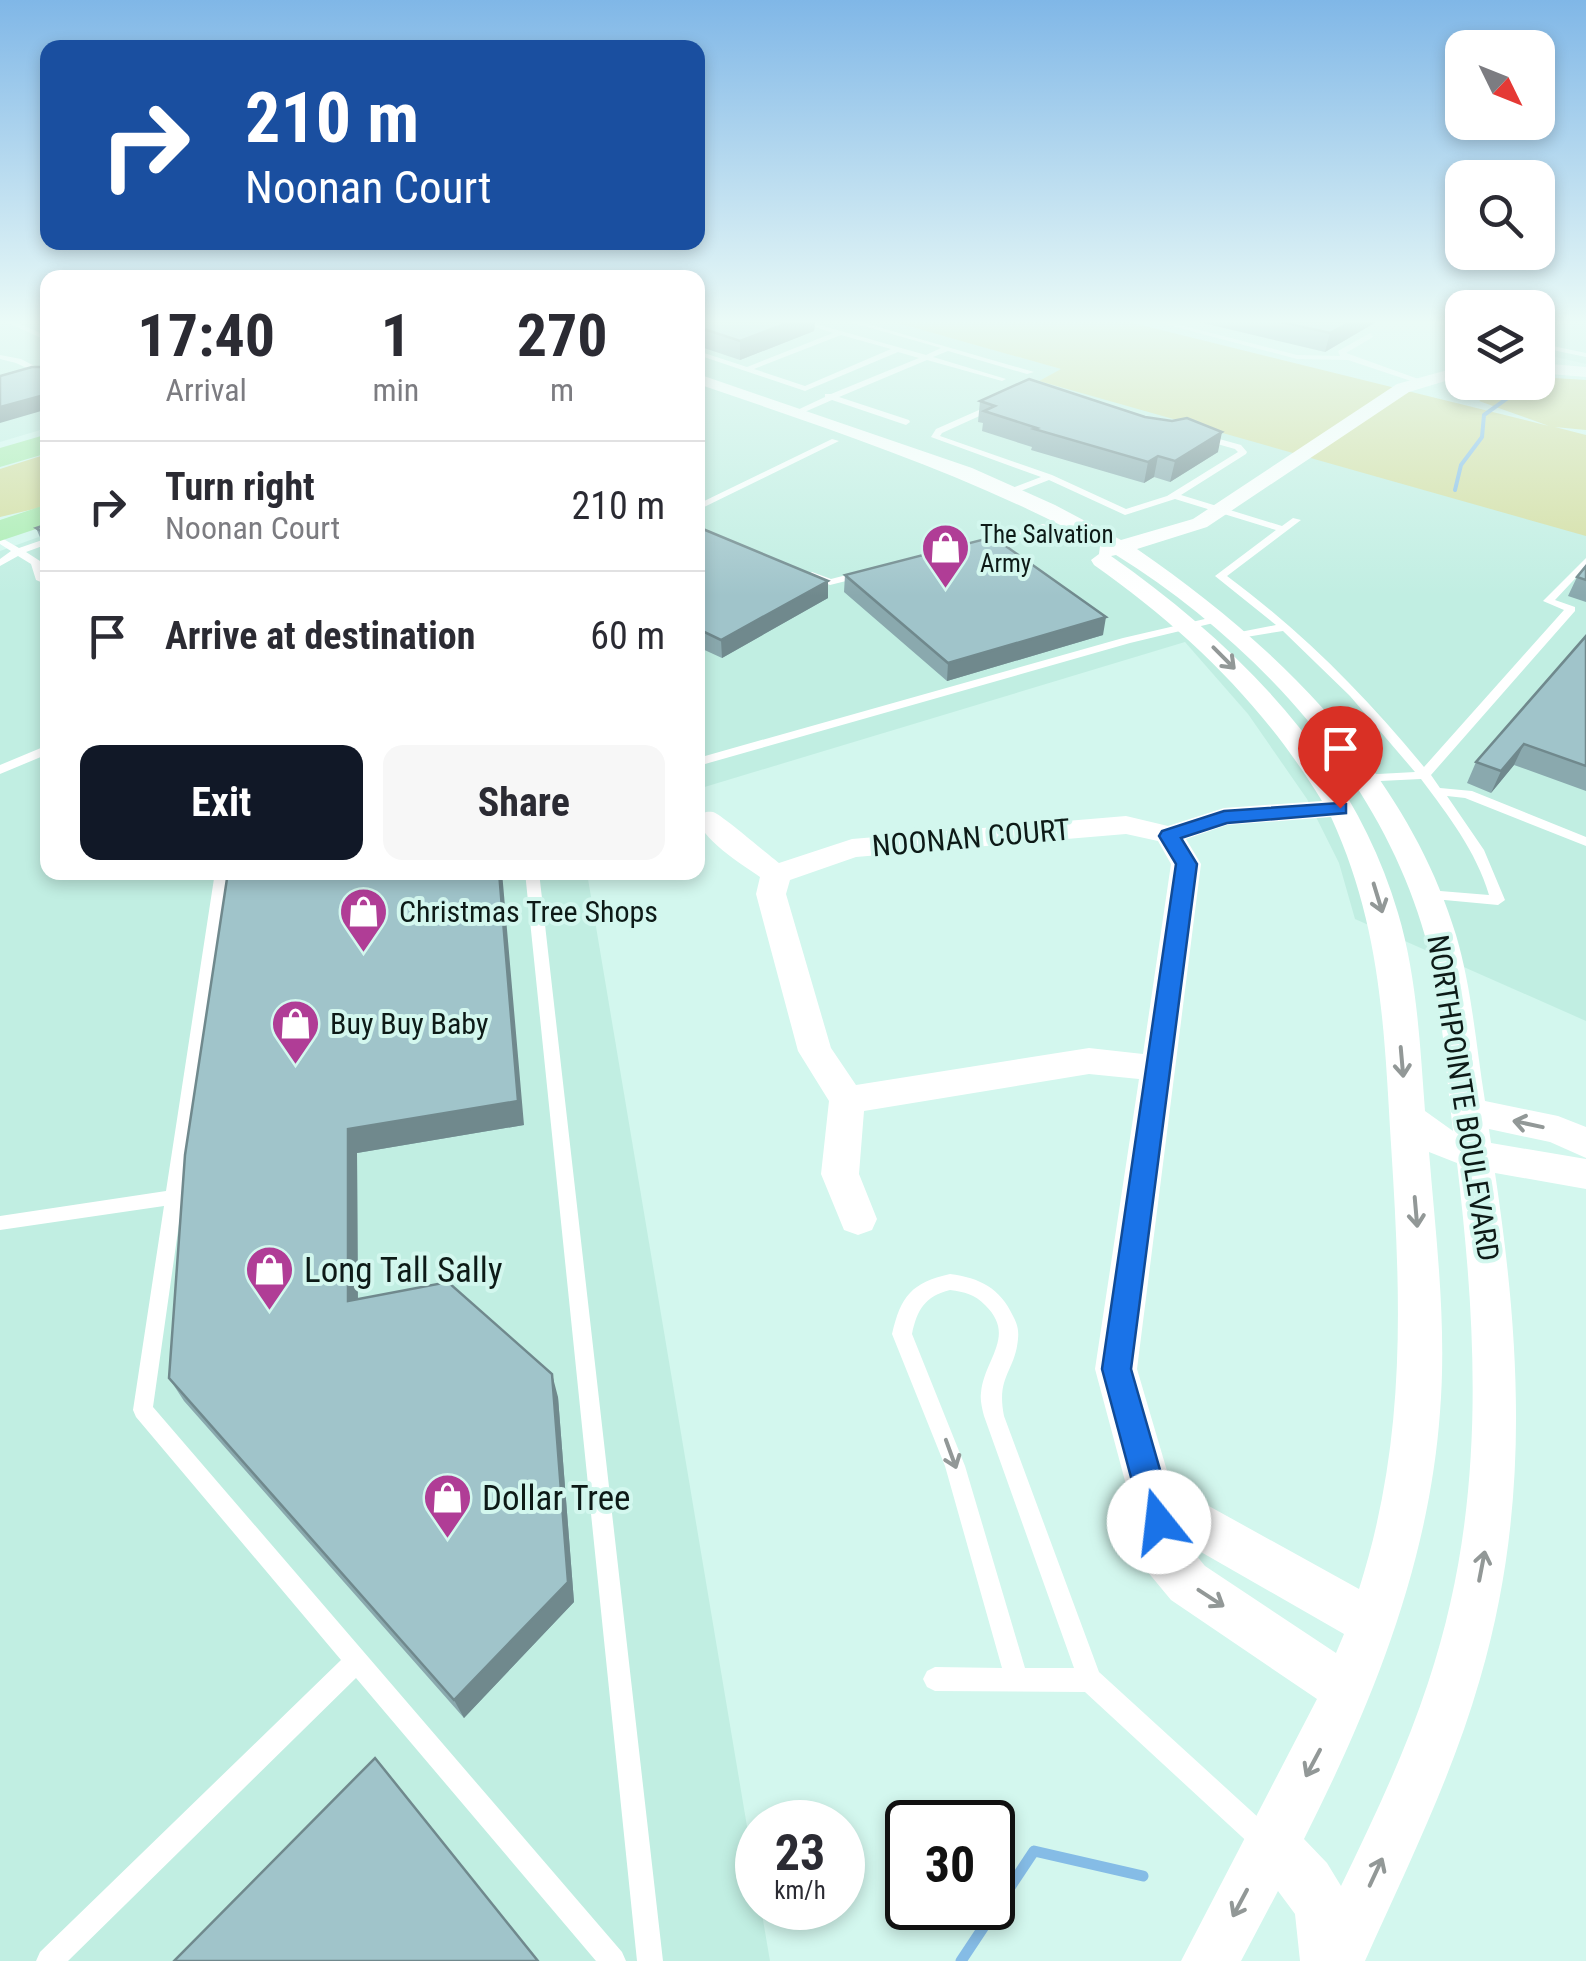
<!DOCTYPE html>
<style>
body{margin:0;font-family:"Roboto Condensed",sans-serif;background:#f7f7f7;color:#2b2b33;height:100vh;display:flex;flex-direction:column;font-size:38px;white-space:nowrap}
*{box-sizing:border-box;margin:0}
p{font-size:32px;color:#7c7c81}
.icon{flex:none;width:55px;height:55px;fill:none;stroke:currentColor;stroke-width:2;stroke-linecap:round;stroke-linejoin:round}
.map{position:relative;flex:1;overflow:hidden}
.side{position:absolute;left:40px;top:270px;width:665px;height:610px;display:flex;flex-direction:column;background:#fff;border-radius:20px;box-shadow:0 5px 15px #0003}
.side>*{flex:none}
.guide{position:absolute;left:40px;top:40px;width:665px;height:210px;border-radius:20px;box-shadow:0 5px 15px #0003;background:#1a4fa0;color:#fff;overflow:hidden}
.needle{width:65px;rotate:133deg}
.tools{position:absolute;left:1445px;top:30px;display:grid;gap:20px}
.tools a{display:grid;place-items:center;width:110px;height:110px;border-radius:20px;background:#fff;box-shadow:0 5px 15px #0003;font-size:50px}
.speed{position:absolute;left:735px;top:1800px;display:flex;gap:20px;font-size:50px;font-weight:700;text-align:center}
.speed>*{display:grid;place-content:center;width:130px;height:130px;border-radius:50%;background:#fff;box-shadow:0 5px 15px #0003;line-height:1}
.speed small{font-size:25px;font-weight:400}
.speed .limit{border:5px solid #111;border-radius:15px;background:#fff;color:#111}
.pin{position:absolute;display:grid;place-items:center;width:85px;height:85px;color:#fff;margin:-102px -42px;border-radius:50% 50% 50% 0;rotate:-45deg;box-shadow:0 0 10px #0007}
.pin .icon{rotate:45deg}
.me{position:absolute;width:110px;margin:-55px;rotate:344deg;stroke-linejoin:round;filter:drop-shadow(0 0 8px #0008)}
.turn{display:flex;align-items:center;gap:35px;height:210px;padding:0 40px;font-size:45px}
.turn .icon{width:130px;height:130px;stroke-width:2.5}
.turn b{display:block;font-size:70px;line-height:85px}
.eta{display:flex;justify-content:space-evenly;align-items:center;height:170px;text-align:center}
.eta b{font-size:60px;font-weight:700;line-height:70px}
.cta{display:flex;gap:20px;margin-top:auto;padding:20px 40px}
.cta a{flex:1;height:115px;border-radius:20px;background:#111827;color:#fff;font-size:40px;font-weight:700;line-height:115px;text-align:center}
.cta a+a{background:#f7f7f7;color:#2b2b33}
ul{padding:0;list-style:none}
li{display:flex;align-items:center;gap:30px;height:130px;padding:0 40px;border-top:2px solid #e1e1e2}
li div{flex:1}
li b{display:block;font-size:38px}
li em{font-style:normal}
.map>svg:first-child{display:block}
</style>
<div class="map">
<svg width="1586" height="1961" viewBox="0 0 1586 1961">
<rect width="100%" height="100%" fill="#d3f7ee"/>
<path fill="#c1eee2" d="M0,322h47v106l-47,14z
M698,322h196l168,47 -21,11 545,155v486l-231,-102 -16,-56 -32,-64 -59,-85 -63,-72 -487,147z
M1538,322h48v42l-48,-11z
M47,534l1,338 539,1 170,1013 1,22h3l9,53h-770v-1410z"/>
<path fill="#d4dd9f" d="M894,322h235l420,104 -70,-25 25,-18 34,-1v-5l48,3v50l-31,-3 31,8v101l-547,-155 22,-12z
M47,454v52l-47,11v-48z"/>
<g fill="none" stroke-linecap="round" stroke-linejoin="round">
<path stroke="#85bce6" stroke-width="4" d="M1455,490l6,-25 21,-28 2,-22 46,-33"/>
<path stroke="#85bce6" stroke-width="11" d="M961,1961l73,-110 109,25"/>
<path fill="#fff" fill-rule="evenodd" d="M6,322h9l33,14v5z
M800,322h9l117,33 15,-7 -91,-26h11l173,50 -7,2 -79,-23 -15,6 73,22 -4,2 -75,-21 -88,37 70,23 1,2 -4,3 -74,-25 -32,14 -7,-2 32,-15v-3h6l88,-36 -21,-6 -93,39 -107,-36v-4l49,16 86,-34zM841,335l50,14 -86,37 -51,-17z
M1157,322h11l129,33 43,1 -2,-5 32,-18 3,4 -27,16 78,28 -7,2 -69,-23 -51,-1z
M1426,322h12l24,5v4z
M1538,343l48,10v4l-48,-10z
M0,355l21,4 27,14v5l-32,-15 -16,-4z
M1031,387l210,58 6,7 -1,2 -65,41 101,31 11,-8 8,2 -74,56c74,55 138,119 197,191l140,-157 -21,-9 43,-43v9l-31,33 20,7v4l-144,164 9,13 32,3 114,46v9l-121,-48 -18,-2 37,54 21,50 -7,5 -75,-7 -2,-3 7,-5 61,5c-13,-44 -41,-80 -68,-116l-102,5 -2,-3 6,-4 92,-5 -65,-76 -67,-65 -43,7 -5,-3 5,-3 36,-7 -61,-49 61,-46 -101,-31 -50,16 -76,-35 -31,12h-6v-4l29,-11 -110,-40 5,-8zM1032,392l203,57 3,3 -71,44 -41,13 -74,-34 -112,-39 2,-3z
M832,439l7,2 -141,69v-6z
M1043,524l8,2 -66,21 -8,-2z
M0,537l19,11 29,-10v6l-22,8 14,9 5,15 3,2v7l-12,-5 -5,-16 -13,-8 -18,10v-7l11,-8 -11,-7z
M862,571l5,3 -1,2 -36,9 -23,-10 5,-3 19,7z
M1222,615l5,3 -1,2 -96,23 -432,123v-8l425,-120z
M48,745v9l-48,20v-9z
M215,872h14l-76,535 469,545 4,9h-30l-240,-283 -288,283h-32l4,-9 301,-292 -205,-243 -3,-7 31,-204 -164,24v-14l166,-25z
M525,872h14l124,1089h-26z
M950,1274c30,4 50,14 63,42 4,7 6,14 5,23 -3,33 -22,37 -14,77l95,256 173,158 4,9 -4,9 -9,4 -9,-4 -169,-156 -150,-1 -8,-4 -4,-8 4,-8 8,-4 67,1 -57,-202 -53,-132c9,-38 19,-51 58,-60zM950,1290c15,2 24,4 35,15 32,31 -1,54 -4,88 -1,7 1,15 3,23l90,252h-49l-60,-202 -53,-132c5,-24 13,-38 38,-44z"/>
<path fill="#fff" fill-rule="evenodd" d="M1538,363l48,4v10l-48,-4z
M1462,366v10l-53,16 -202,135 -70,22c138,95 269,221 319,386 16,54 20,111 29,166l73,15 28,11v31l-36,-16 -61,-13 2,14 95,16v30l-91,-16c26,174 35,335 -15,506 -28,98 -74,190 -115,282h-65l-5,-47 -17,-23 -37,70h-60l136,-262 -146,-99 -24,-29 -7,-17 -4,-32 -41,-153 44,-290 -50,-5 -225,37 -5,63 18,45 -5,11 -14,5 -14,-5 -23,-56 8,-73 -31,-50 -42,-157 4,-17c-17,-12 -62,-39 -62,-61 6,-3 7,-5 15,-4 8,2 54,42 66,51l73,-24 274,-23 42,10 56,-18 98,-7c-59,-97 -136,-171 -228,-236l-3,-5 8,-6 1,-8c-127,-70 -265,-115 -402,-162v-10l274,94 83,37 66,35 72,-21 204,-135zM1116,555c138,86 264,221 309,381 17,62 20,130 28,195l-28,-20c-5,-66 -8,-134 -27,-198 -45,-153 -159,-267 -287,-357zM1331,817c50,109 53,210 60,327 10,156 16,294 -32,445l-152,-84 -16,-7h-16l-38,-129 64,-505 -15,-25 41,-14zM1126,834l32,7 13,23 -28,190 -54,-6 -233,37 -25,-37 -45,-154 4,-14 66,-23zM1429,1152l28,11c21,178 29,347 -29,520 -23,70 -55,137 -87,203l-14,-23 -23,-24c68,-135 125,-275 136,-427 7,-87 -4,-174 -11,-260zM1187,1544l157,90 -8,19 -131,-87z"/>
<path fill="#aaecb0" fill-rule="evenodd" d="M48,434v19l-48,14v-19z
M48,504v21l-48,16v-21z"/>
</g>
<path fill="#8aa9ae" d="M698,322h117l-1,9 -74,29 -42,-14z
M1199,322h177l-51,30z
M980,401l238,51 -48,30 -16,-5 -10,6 -113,-33 1,-3 -50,-16 1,-8 -5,-1z
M48,524v27l-3,-2 -9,-21z
M698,527l130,54v17l-106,60 -24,-11z
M1586,566v36l-18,-6 9,-19z
M845,575l258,60 -156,46 -103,-89z
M1586,636v155l-72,-26 -23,28 -24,-10 9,-21z
M228,872l296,253 -167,28 1,147 200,97 16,205 -110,116 -280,-317 -15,-23z"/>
<path fill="#70898d" d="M790,322h25l-1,9 -74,29v-19z
M1350,322h26l-51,30 5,-19z
M48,394v15l-48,14v-16z
M1222,432l-4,20 -48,30 5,-21z
M1158,456l-4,21 -10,6 4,-21z
M828,581v17l-106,60 -1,-18z
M1106,617l-3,18 -156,46 1,-18z
M1524,744l-10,21 -23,28 10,-22z
M499,872h3l22,253 -167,28 1,172 -10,-24v-172z
M552,1374l6,23 16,205 -110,116 -10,-18z"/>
<path fill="#a0c4ca" stroke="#70898d" stroke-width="2.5" d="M698,322h92l-50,19 -42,-14z
M1281,322h69l-20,11z
M32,367h16v27l-48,13v-31z
M1029,379l116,38 27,4 15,-3 35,14 -47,29 -17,-5 -10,6 -114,-33 3,-1 -53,-17 11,-5 -15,-5z
M48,524v11l-12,-7z
M698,527l130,54 -107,59 -23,-11z
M993,537l113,80 -158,46 -103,-88z
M1586,566v14l-9,-3z
M1586,636v130l-62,-22 -23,27 -25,-9z
M228,872h271l19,229 -170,28v172l100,-19 104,92 16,208 -114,118 -285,-322 16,-223z
M375,1758l163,203h-364z"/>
<defs><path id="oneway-shaft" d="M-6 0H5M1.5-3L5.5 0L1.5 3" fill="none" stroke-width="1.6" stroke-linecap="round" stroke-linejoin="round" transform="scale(2.5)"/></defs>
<g stroke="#929897">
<use href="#oneway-shaft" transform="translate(1224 658) rotate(45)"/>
<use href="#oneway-shaft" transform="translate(1378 898) rotate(73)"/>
<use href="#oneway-shaft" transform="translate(1402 1062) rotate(85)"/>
<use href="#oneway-shaft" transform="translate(1528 1124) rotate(-168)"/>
<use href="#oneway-shaft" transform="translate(1416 1212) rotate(85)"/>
<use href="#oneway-shaft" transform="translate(951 1454) rotate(70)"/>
<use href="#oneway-shaft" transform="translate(1482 1566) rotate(-79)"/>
<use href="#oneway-shaft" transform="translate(1211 1598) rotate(33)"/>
<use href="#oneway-shaft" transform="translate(1313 1763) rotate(118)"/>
<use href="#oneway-shaft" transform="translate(1376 1872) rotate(-65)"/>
<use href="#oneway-shaft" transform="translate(1240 1903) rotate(118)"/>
</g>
<linearGradient id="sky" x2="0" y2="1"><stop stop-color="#80b7e7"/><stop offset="0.54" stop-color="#ebfbf7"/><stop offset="1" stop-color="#ebfbf7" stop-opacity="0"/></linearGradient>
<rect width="1586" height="596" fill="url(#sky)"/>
<path fill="#1a73e8" stroke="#114b97" stroke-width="2.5" d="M1340,803l6,1v9l-119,10 -46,15 16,26 -66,505 44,153 -5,11 -11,5 -11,-5 -5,-11 -41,-153 74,-505 -17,-28 3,-5 62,-20z"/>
<defs>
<symbol id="shop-pin" viewBox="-11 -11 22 30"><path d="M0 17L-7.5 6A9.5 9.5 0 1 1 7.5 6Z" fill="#b03d96" stroke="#d3f7ee"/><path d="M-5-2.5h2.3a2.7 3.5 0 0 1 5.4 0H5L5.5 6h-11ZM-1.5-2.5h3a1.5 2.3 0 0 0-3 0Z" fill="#fff"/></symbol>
</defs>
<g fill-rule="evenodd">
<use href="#shop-pin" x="918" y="520" width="55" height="75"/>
<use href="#shop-pin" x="336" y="884" width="55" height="75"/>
<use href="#shop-pin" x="268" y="996" width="55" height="75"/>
<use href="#shop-pin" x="242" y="1242" width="55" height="75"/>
<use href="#shop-pin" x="420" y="1470" width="55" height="75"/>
</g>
<g text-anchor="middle" stroke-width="8" stroke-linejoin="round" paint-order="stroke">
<g font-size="25" fill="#0d1a17" stroke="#d3f7ee" text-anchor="start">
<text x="980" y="543">The Salvation<tspan x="980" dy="29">Army</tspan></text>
</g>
<g font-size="30" fill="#0d1a17" stroke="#d3f7ee">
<text transform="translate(971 838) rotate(-5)" y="10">NOONAN COURT</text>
<text transform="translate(1463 1098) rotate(81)" y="10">NORTHPOINTE BOULEVARD</text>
</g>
<g font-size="30" fill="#0d1a17" stroke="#d3f7ee" text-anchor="start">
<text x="399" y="922">Christmas Tree Shops</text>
<text x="330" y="1034">Buy Buy Baby</text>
</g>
<g font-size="35" fill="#0d1a17" stroke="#d3f7ee" text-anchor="start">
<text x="304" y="1282">Long Tall Sally</text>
<text x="482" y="1510">Dollar Tree</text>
</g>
</g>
</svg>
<div class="tools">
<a><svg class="needle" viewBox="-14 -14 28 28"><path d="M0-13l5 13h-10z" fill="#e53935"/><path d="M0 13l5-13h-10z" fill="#7c7c81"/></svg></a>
<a><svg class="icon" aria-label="search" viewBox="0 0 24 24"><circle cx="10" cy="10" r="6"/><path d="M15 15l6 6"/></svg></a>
<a><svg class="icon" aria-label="layers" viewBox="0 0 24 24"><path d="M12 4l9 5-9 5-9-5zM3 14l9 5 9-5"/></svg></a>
</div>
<div class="speed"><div>23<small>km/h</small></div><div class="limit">30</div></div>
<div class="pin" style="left:1340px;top:808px;background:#d93025"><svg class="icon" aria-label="arrive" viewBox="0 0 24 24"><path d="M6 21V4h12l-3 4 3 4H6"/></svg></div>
<svg class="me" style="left:1159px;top:1522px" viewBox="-20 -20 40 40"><circle r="19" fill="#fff"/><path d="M0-13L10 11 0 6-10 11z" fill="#1a73e8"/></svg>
<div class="guide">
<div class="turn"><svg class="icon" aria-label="right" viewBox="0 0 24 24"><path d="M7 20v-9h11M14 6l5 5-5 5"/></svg><div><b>210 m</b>Noonan Court</div></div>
</div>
<section class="side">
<div class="eta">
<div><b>17:40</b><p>Arrival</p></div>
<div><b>1</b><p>min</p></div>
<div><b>270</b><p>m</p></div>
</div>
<ul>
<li><svg class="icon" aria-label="right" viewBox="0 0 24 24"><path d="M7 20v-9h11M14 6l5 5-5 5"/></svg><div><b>Turn right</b><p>Noonan Court</p></div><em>210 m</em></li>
<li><svg class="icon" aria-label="arrive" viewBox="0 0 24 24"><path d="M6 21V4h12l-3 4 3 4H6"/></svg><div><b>Arrive at destination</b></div><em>60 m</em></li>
</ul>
<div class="cta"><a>Exit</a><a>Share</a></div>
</section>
</div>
